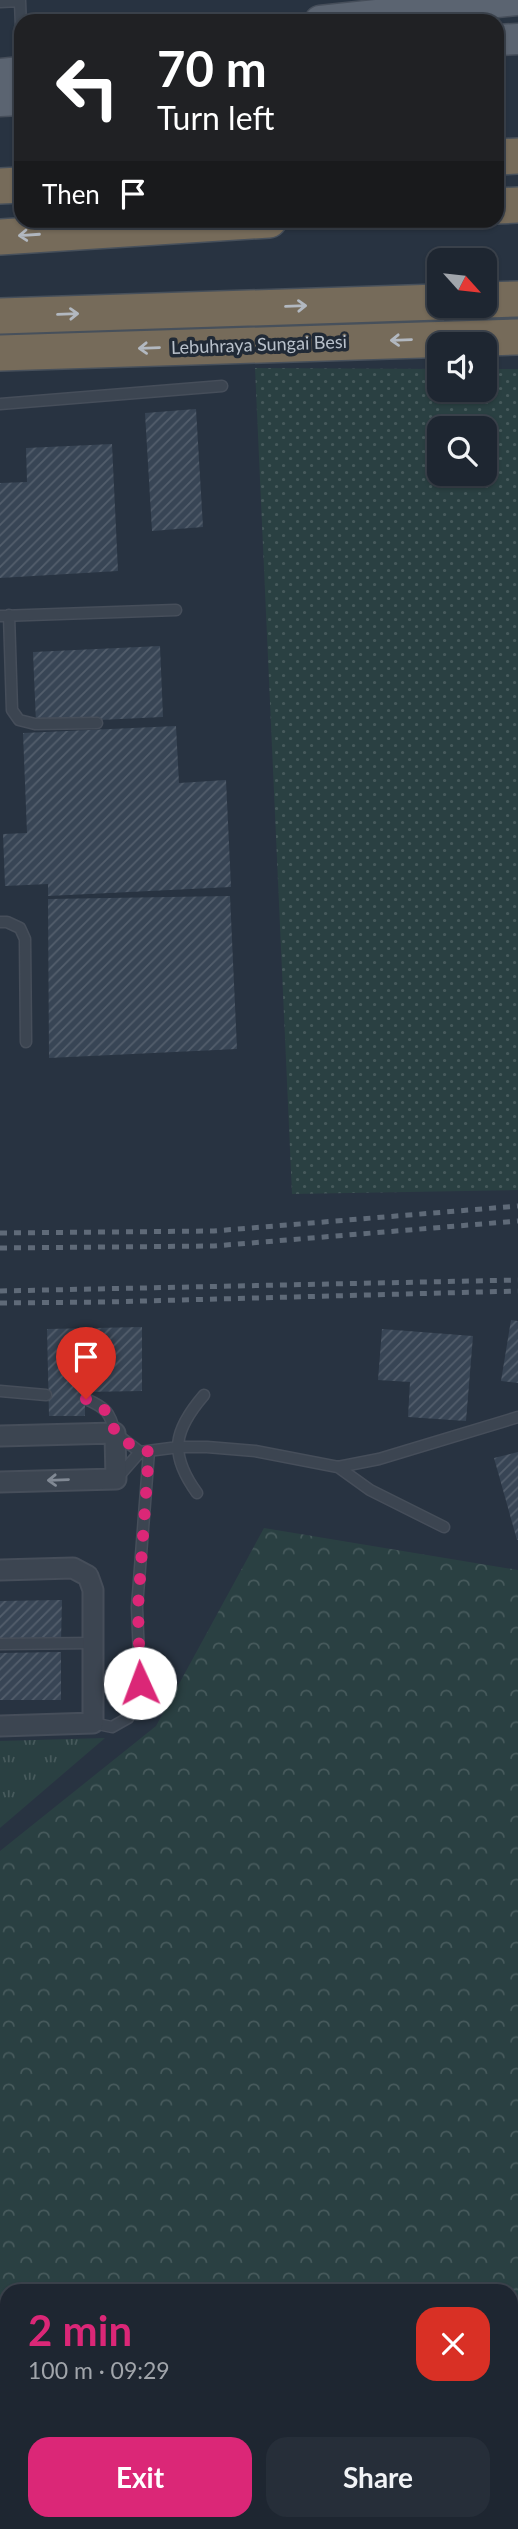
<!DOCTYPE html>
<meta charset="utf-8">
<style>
body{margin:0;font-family:Lato,sans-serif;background:#262e39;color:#f1f3f6;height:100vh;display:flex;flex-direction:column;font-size:26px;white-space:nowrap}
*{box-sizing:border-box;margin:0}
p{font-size:23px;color:#a1a5ab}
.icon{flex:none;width:38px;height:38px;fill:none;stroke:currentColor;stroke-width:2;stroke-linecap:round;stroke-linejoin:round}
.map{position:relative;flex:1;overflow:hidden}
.details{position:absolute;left:0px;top:2284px;width:518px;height:247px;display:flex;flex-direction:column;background:#1e2631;border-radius:21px 21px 0 0;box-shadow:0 2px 5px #0004,0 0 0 2px #3c434d}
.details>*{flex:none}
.top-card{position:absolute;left:14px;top:14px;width:490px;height:214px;border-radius:21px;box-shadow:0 2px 5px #0004,0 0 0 2px #3c434d;background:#202124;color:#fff;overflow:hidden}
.needle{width:46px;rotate:117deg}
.tools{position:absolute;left:427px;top:248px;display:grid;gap:14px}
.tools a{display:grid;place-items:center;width:70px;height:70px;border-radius:14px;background:#1e2631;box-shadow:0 2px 5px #0004,0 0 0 2px #3c434d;font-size:35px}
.pin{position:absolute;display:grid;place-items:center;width:60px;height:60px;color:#fff;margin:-72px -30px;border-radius:50% 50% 50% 0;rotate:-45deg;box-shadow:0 0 7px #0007}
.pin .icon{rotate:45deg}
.me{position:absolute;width:77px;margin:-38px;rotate:358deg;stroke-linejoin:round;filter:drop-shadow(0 0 5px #0008)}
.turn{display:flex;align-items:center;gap:24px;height:147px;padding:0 28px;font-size:32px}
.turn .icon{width:91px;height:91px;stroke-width:2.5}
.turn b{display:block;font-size:49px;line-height:60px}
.then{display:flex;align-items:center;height:66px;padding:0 28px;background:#0003;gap:14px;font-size:26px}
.round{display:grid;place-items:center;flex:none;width:74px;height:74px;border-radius:21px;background:#262e39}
.overview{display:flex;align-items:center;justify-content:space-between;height:119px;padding:0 28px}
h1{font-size:42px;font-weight:700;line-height:52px;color:#db2777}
.cta{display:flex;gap:14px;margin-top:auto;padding:14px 28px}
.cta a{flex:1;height:80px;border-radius:21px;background:#db2777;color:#fff;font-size:28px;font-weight:700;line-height:80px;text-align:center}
.cta a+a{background:#262e39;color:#f1f3f6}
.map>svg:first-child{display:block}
</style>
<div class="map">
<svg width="518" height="2529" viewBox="0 0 518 2529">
<defs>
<pattern id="grass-dots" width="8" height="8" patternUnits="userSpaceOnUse" patternTransform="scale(1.75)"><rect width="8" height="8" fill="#2a4042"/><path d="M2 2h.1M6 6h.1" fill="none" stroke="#475a5c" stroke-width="1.8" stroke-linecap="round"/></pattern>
<pattern id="forest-crowns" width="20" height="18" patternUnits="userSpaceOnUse" patternTransform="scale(1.75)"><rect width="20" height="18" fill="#2a4042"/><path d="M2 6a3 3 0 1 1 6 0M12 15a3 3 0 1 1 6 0" fill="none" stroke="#475a5c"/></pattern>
<pattern id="park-tufts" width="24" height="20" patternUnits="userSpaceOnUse" patternTransform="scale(1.75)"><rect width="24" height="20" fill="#2a4042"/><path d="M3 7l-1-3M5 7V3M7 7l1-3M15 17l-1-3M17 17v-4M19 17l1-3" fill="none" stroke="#475a5c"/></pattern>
<pattern id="building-hatch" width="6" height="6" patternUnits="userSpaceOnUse" patternTransform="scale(1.75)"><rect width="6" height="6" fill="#384555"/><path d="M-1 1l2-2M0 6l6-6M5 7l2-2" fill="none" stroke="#535e6c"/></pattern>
</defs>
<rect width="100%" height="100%" fill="#283341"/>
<path fill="url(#grass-dots)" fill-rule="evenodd" d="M255,368l184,1v21h46v-21h33v821l-226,4zM439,429h46v45h-46z"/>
<path fill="url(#forest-crowns)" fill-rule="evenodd" d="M264,1528l254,42v959h-518v-678l156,-125zM7,2291h504v233h-504z"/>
<path fill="url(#park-tufts)" d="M105,1738l-105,90v-87z"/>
<path fill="url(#building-hatch)" d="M196,409l7,118 -51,4 -7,-118z
M112,444l6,127 -118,7v-95l27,-1 -1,-34z
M160,646l3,71 -127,6 -3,-71z
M176,726l3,57 47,-3 5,107 -183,9v-12l-43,2 -2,-52 24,-1 -4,-100z
M230,896l7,153 -188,9 -1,-159z
M511,1320l7,1v62l-17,-2z
M142,1327v64l-57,1v24h-36l-2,-87z
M382,1329l91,7 -7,85 -58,-4 2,-35 -32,-2z
M518,1452v88h-1l-23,-82z
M62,1600l-1,41 -61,1v-41z
M61,1652v48h-61v-47z"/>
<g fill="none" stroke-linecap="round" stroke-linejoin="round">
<defs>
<path id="lane" d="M0,2l20,-1 1,26
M0,404l222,-18
M9,615l3,95 7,10 16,4 62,-1
M0,616l176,-6
M0,922h7l13,6 5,11 1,103
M0,1391l46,4
M86,1399c20,9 24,13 29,34l25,19 -21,24
M140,1452l39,-5h28l48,4 83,16 41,-8 139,-42
M338,1467l32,23 74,37
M197,1493c-29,-40 -23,-63 7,-98
M0,1644l93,-1
M93,1723l19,4 16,-9 10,-18 2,-17 -3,-76 12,-156"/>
<path id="street" d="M0,1436l115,-3 1,46 -116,3
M0,1570l73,-2 15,8 5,14v133l-93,3"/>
<path id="primary" d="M320,21l196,-21
M497,40l21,-1
M0,74l21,-2
M0,101l21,-1"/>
<path id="highway" d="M497,157l21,-1
M0,186l21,-1
M497,206l21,-1
M0,237l269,-17
M485,300l33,-1
M0,316l439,-14
M0,353l518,-16"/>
</defs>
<use href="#lane" stroke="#464e5a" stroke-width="13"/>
<use href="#street" stroke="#464e5a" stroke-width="23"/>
<use href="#primary" stroke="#464e5a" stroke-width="33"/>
<use href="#highway" stroke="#47505b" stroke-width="38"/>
<use href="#lane" stroke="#3c4551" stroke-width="10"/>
<use href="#street" stroke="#3c4551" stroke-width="19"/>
<use href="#primary" stroke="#5b6471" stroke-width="30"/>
<use href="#highway" stroke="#766b5a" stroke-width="35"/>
<path stroke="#5f6a78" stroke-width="5" stroke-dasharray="7 7" stroke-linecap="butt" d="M0,1233l214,-2 304,-25
M0,1248l214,-2 304,-25
M0,1291l518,-11
M0,1303l105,-1 413,-11"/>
</g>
<defs><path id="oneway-shaft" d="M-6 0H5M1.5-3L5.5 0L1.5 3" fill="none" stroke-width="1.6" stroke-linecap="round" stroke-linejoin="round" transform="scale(1.75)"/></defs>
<g stroke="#b2b8c0">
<use href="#oneway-shaft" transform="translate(29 235) rotate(176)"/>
<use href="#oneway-shaft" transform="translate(296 306) rotate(-2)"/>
<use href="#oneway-shaft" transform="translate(68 314) rotate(-2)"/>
<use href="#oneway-shaft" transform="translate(401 340) rotate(178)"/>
<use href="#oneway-shaft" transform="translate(149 348) rotate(178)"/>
</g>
<use stroke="#818994" href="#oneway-shaft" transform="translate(58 1480) rotate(178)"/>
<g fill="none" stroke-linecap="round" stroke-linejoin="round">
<path stroke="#db2777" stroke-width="12" stroke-dasharray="0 21.6" d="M86,1399c20,9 24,13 29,34l25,19 9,-1 -11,156 2,76"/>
</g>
<g text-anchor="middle" stroke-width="7" stroke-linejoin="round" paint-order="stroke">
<g font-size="18" fill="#b9c1cb" stroke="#212a36">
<text transform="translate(259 345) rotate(-2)" y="6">Lebuhraya Sungai Besi</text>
</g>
</g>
</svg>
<div class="tools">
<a><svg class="needle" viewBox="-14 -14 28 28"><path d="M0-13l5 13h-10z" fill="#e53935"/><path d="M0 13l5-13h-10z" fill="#a1a5ab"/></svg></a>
<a><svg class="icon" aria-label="sound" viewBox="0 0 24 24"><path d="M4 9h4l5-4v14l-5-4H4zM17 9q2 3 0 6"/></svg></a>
<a><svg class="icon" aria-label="search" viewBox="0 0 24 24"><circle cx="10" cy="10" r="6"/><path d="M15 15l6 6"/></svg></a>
</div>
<div class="pin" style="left:86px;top:1399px;background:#d93025"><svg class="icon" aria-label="arrive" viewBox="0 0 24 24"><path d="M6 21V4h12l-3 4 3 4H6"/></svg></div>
<svg class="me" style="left:140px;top:1683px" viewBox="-20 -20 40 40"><circle r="19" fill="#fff"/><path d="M0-13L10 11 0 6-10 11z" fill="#db2777"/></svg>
<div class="top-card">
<div class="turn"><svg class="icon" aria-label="left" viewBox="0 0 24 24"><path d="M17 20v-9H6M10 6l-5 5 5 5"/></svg><div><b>70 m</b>Turn left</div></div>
<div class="then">Then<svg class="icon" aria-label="arrive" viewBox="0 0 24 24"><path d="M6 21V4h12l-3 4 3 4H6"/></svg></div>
</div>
<section class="details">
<div class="overview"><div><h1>2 min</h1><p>100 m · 09:29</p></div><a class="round" style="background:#d93025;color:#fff"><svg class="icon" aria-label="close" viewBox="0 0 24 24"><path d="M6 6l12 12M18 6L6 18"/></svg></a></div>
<div class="cta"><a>Exit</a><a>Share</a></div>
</section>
</div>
